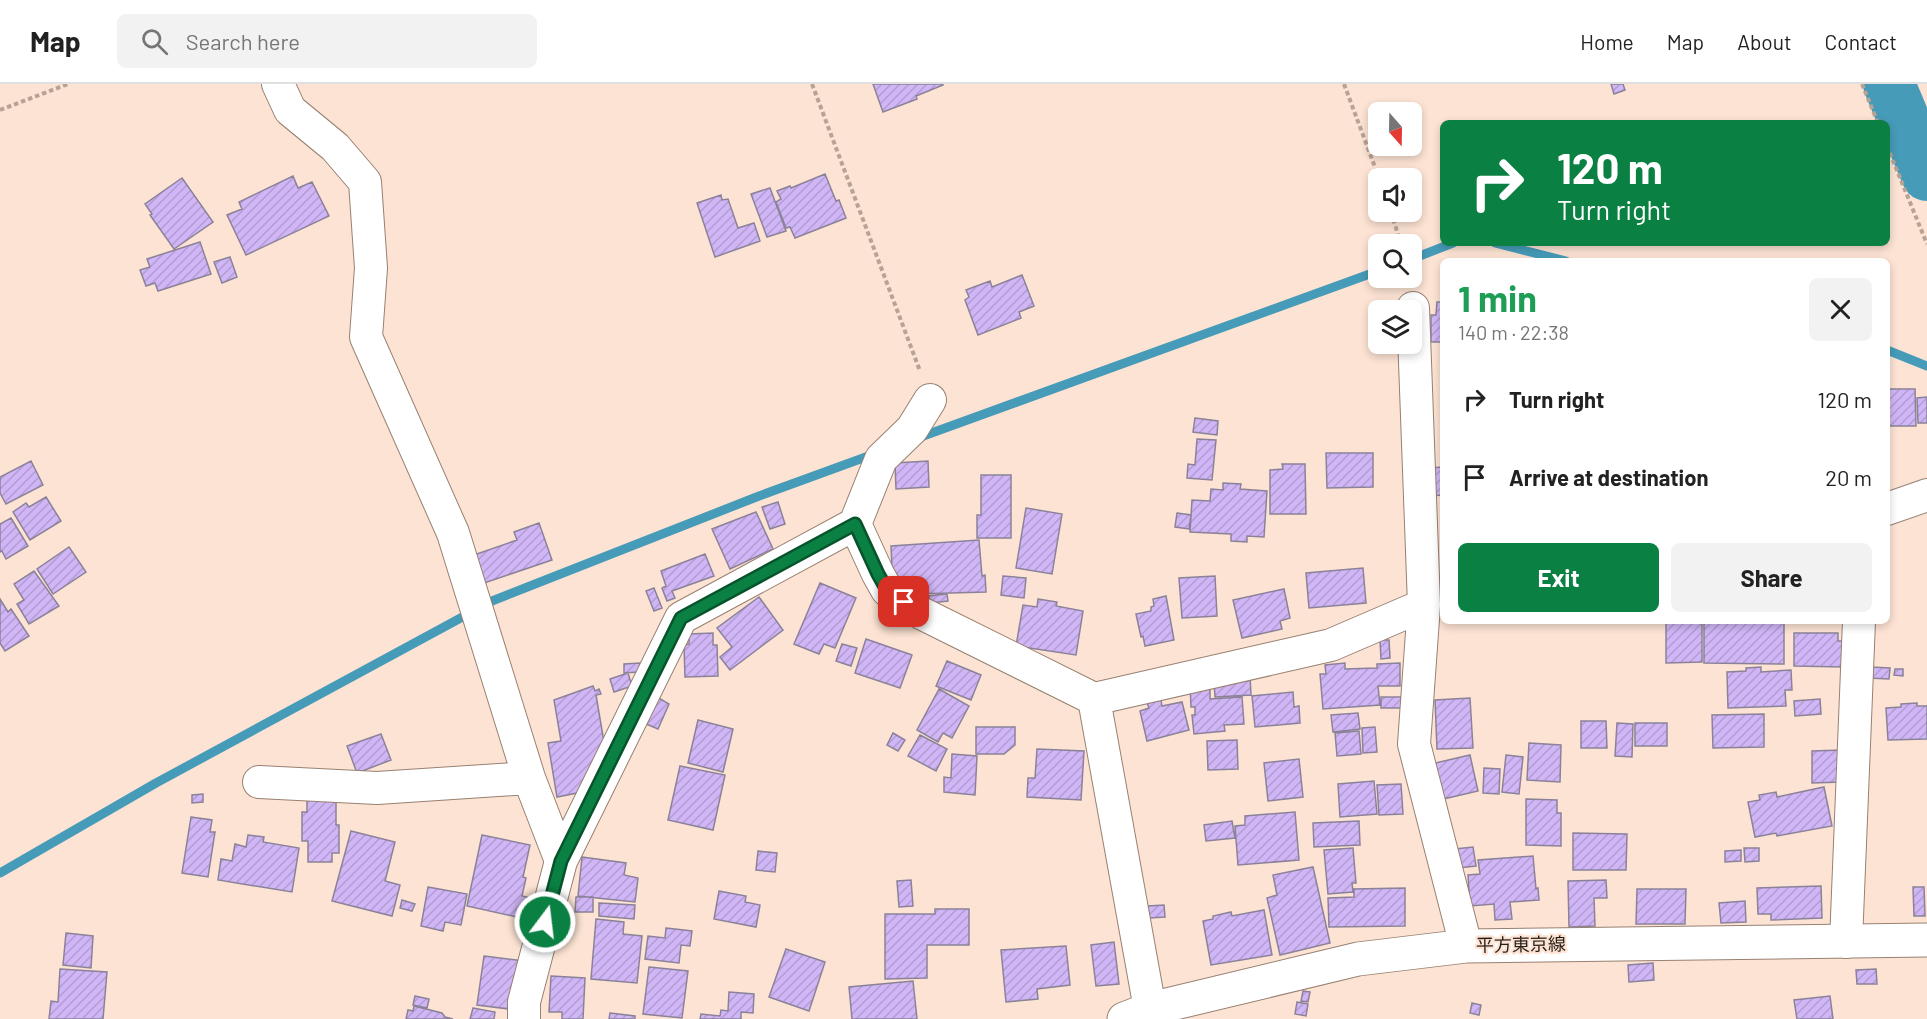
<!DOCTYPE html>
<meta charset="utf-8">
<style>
body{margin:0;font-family:Barlow,"Noto Sans JP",sans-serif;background:#f2f2f2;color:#222;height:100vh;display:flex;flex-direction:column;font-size:22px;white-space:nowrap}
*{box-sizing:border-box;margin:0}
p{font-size:20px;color:#767676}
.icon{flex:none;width:33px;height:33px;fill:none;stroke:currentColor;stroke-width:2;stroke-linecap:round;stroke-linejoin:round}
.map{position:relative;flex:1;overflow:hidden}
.side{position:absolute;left:1440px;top:174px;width:450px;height:366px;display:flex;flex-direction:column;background:#fff;border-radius:9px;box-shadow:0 3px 9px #0003}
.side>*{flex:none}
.top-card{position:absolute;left:1440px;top:36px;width:450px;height:126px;border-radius:9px;box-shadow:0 3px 9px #0003;background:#0b8043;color:#fff;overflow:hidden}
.needle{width:39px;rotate:160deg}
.tools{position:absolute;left:1368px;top:18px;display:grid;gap:12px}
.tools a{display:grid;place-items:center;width:54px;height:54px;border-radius:9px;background:#fff;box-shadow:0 3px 9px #0003;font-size:30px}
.pin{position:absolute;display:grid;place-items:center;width:51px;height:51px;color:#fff;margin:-26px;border-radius:12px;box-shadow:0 3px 9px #0006}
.me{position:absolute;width:66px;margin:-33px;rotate:15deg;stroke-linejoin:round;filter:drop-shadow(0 0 4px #0008)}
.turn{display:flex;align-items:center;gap:21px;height:126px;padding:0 18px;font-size:27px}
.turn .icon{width:78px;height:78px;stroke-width:2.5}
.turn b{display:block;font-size:42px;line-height:51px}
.round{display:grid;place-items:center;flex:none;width:63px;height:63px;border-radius:9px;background:#f2f2f2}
.summary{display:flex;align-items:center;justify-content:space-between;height:102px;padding:0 18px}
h1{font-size:36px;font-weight:700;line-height:45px;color:#1e9e55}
.button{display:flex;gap:12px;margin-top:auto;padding:12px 18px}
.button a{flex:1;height:69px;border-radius:9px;background:#0b8043;color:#fff;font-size:24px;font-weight:700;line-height:69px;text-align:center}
.button a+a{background:#f2f2f2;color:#222}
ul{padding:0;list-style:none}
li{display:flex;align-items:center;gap:18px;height:78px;padding:0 18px}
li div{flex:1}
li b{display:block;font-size:22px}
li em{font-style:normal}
header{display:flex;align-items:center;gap:36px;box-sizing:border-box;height:84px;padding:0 30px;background:#fff;border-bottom:2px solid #e0e0e0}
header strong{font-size:28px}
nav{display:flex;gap:33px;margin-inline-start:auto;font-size:21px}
.search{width:420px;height:54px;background:#f2f2f2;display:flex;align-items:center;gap:15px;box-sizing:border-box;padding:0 21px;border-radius:9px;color:#767676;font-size:22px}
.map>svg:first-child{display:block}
</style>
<header>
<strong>Map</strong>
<div class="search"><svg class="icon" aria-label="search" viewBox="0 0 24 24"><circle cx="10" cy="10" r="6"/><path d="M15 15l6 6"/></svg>Search here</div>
<nav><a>Home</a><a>Map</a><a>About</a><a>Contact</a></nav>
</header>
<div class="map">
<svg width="1927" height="935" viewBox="0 0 1927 935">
<defs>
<pattern id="building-hatch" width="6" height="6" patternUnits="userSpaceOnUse" patternTransform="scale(1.5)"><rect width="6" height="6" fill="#d0b6f6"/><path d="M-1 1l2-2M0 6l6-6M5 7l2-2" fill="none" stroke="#b29cd2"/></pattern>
</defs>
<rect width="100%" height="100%" fill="#fce3d3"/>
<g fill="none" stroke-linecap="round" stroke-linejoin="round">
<path stroke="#469bb8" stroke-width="9" d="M1495,159l71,18
M1412,175l41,-16
M1887,266l40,16
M915,355l463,-168
M0,789l156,-90 336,-182 267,-105 115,-42"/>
<path stroke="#469bb8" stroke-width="52" d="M1889,0l38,91"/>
</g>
<path fill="url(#building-hatch)" stroke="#8b8299" stroke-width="1.5" d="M873,0h70v1l-27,11 1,3 -34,13z
M1611,0h12l2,6 -11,4z
M825,90l11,27 3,-1 7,18 -51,20 -5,-11 -4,1 -10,-26 5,-3 -4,-8 13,-5 1,2z
M293,92l5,12 14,-6 17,34 -83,39 -19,-40 15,-6 -3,-7z
M182,94l31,44 -39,27 -24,-34 2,-1 -7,-10z
M770,104l16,43 -19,6 -16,-43z
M721,111l1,5 6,-1 10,29 16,-5 6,18 -45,16 -18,-54z
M200,158l11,32 -53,17 -3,-8 -9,3 -6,-16 10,-3 -3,-8z
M230,173l7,20 -15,6 -8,-21z
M1022,191l12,31 -15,6 2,6 -43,17 -13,-35 4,-3 -3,-7 24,-9 2,6z
M1437,218h6v40h-12v-27h5z
M1887,305h28l1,37h-29z
M1927,313v26h-9l-1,-25z
M1195,334l23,3 -1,14 -24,-3z
M1197,355l19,1 -4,40 -25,-2 1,-14 7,1z
M1326,369h47v34l-46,1z
M31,377l12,24 -37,19 -6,-11v-16z
M928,377l1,26 -33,2 -1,-26z
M1282,380h23l1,50h-36v-44l13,-1z
M1443,383v28l-14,1 -1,-28z
M981,391h30v63h-34v-23h4z
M1223,399l18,1 -1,5 27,2 -3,46 -17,-1v6l-16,-1v-7l-41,-2 2,-32 18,1 1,-12 12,1z
M46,413l15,24 -31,19 -17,-28 13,-9 3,4z
M778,418l7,22 -15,5 -8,-22z
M1026,424l36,6 -10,60 -36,-6z
M756,428l17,37 -43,20 -18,-40z
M1177,429l14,2 -2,14 -14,-2z
M11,434l17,28 -22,13 -4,-8 -2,1v-28z
M539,439l13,37 -68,23 -10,-28 43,-15 -3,-8z
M979,456l3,36 3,-1 1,17 -71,2v-6l-22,1 -2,-43z
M69,463l17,25 -33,22 -16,-25z
M705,470l9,22 -42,15 3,7 -8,3 -5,-13 4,-2 -5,-15z
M1363,484l3,35 -57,5 -3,-35z
M34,487l25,35 -30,18 -12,-20 7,-4 -10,-16z
M1003,492l23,2 -2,20 -23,-3z
M1215,492l2,40 -35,2 -3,-40z
M820,499l36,15 -21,50 -11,-4 -5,10 -25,-10z
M654,504l8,20 -8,3 -8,-20z
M1284,505l6,29 -10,3 2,8 -40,9 -9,-38z
M947,510l1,7 -18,2 -1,-7z
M1166,512l8,44 -29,6 -2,-10 -2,1 -5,-23 15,-3v-4l3,-1 -1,-7z
M759,513l24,33 -53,40 -10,-13 12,-10 -15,-19z
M0,515l8,13 3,-3 18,27 -24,15 -5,-8z
M1038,515l19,3 -1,4 27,5 -7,44 -60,-9 7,-41 14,2z
M1666,537h36v41l-36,1z
M1704,537h80v43l-80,-1z
M713,549v12h4l1,31 -33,1 -1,-32 5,-1v-10z
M1794,549h44v8h6l-1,26 -49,-1z
M866,555l46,16 -12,33 -45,-15z
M1380,556h9l1,18 -9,1z
M842,560l15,4 -6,18 -15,-5z
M947,577l34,14 -10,25 -35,-14z
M640,579l-2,9 -14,1v-9z
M1345,579v6l32,-1v-4l23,-1v23h-22l2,19 -57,4 -3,-35h6l-1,-9z
M1761,583v5l30,-2 1,20h-7l1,16 -58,2 -1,-36 19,-1v-3z
M1870,583l20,1 -1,11 -20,-1z
M1895,585h8v7l-9,-1z
M628,589l4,13 -18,6 -4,-13z
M1250,592l1,19 -36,2 -1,-17z
M1210,600v15l32,-2 2,27 -20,1 1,6 -31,3 -2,-19h3v-8h-4l-1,-22z
M593,602l2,5 4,-2 2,5 -5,1 9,53 -23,44 -25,5 -9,-54 13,-2 -7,-41z
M939,605l30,17 -17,32 -9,-5 -5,9 -21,-12z
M1293,608l1,15 5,-1 1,17 -45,4 -3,-31z
M657,613l12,7 -11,25 -14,-6z
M1381,613h20v11h-20z
M1470,614l3,50 -36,1 -2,-49z
M1820,615l1,15 -26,2 -1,-15z
M1161,616l1,6 20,-4 7,28 -42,11 -7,-30 9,-3 -2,-5z
M1917,619v3h10v33l-39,1 -2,-32 15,-1v-3z
M1358,629l2,16 -27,3 -2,-17z
M1764,630v33l-51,1 -1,-33z
M698,636l35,9 -10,43 -35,-9z
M1581,637h25l1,27h-26z
M1617,639l16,1 -1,33 -17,-1z
M1635,639h32v23h-32z
M976,643h39v18l-11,9h-28z
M1375,643l2,25 -14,1 -1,-25z
M1359,647l2,23 -24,2 -2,-23z
M893,649l12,7 -7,11 -11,-6z
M381,650l10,26 -34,13 -10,-27z
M920,651l27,14 -11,22 -28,-15z
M1237,656l1,29 -30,1 -1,-29z
M1529,659l32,2 -1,37 -33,-2z
M1037,665l47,2 -3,49 -54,-3 1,-19h7z
M1842,666v32l-30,1v-32z
M952,670l25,2 -2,39 -31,-3v-15l7,1z
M1470,671l8,36 -39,9 -8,-36z
M1506,671l17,2 -4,37 -17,-2z
M1299,675l4,38 -35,4 -4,-38z
M680,682l45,9 -12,55 -45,-10z
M1484,684l16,1 -1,25 -16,-1z
M1374,697l3,33 -37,3 -2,-33z
M1401,700l2,30 -24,1 -2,-30z
M1824,703l8,39 -55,10 -1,-3 -21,4 -7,-35 12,-2 -1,-5 17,-3 1,5z
M203,710v8l-11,1v-8z
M307,713l29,1v27h3v28h-7v9h-24v-21h-6v-29h5z
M1526,715l31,1v13h4v33l-35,-1z
M1295,728l4,48 -61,5 -3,-39 10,-1v-9z
M191,733l21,3 -2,12h5l-7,45 -26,-4z
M1232,737l3,17 -29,3 -2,-16z
M1359,737l1,24 -46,2 -1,-24z
M351,747l44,11 -10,39 15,4 -8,31 -60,-15z
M1573,749l54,1 -1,36h-53z
M248,751l16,2 -1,5 36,6 -7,44 -74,-12 3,-21 11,2 3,-17 11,3z
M482,751l48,10 -7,32 3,1 -4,18 9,2 -5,21 -59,-13z
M1473,763l3,19 -18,2 -3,-19z
M1353,764l3,35h-4l1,9 -25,2 -4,-44z
M1744,764h15v13l-14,1z
M1741,766v11l-16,1v-11z
M758,767l19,2 -2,19 -19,-2z
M1533,772l3,33 2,-1 1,12 -29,2 2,17 -17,1 -1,-16 -24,2 -2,-31 12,-1 -2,-14z
M582,773l44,6 -2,12 14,3 -3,24 -57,-6z
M1313,783l17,76 -50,12 -13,-57 10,-3 -4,-20z
M911,796l2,26 -14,1 -2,-26z
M1606,796l1,18h-13l1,28 -26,1 -1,-46z
M1821,802l1,32 -51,2v-6h-13l-1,-26z
M428,803l39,7 -6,31 -16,-3 -2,9 -22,-5z
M1913,803h11l1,29h-11z
M1405,804v38l-76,1 -1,-29 26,-1v-8z
M1637,805h49l-1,35h-49z
M719,807l27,5 -1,6 15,3 -4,22 -42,-8z
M576,813h17v15h-18z
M402,816l13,4 -3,7 -12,-3z
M1745,817l1,21 -25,1 -2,-20z
M599,819l36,2 -1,14 -35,-3z
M1164,821l1,12 -16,1 -1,-12z
M935,825h34v36h-42v33l-42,1v-65h50z
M1264,826l8,45 -61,10 -8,-44 10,-2v-3l18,-4 1,4z
M596,835l28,3 -1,12 19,2 -5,47 -46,-4z
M666,844l26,3 -2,15 -9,-1 -2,18 -34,-4 3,-23 17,2z
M66,849l27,3 -2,32 -28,-3z
M1114,858l5,42 -23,2 -5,-41z
M1066,862l4,39 -33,4 1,10 -32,3 -5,-52z
M786,865l39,13 -16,49 -40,-14z
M484,872l40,5 -7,49 -40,-5z
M1653,879l1,17 -25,2 -1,-17z
M649,883l39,4 -6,47 -39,-4z
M60,885l47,3 -4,47h-54l2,-18 7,1z
M1876,885l1,15h-20l-1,-14z
M551,892l34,2 -2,41h-21v-7h-13z
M913,897l4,38h-65l-3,-32z
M1303,907l7,1 -2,10 -7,-1z
M729,908l25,2 -1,19 -12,-1v7h-41l1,-5 19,2 1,-6 7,1z
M415,912l14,3 -2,9 -14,-3z
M1830,912l3,23h-36l-3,-19z
M1297,918l11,2 -2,12 -11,-2z
M1472,919l9,2 -2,10 -9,-2z
M414,922l28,7 3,4 8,2h-47l2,-9 5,1z
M473,924l22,4 -1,7h-24z
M610,929l25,3v3h-26z"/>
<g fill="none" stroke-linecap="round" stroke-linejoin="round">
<defs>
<path id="street" d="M278,0l12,26 45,37 30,35 6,86 -5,69 87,196 76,245 32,83 -37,141v17
M1413,224l11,297 -10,139 52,202
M930,316l-18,29 -31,30 -26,65 23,50 9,16 34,23 173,86 237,-54 93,-40
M1887,425l40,-14
M1094,615l56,310
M259,698l118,6 152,-10
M561,777l120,-243 174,-94
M1846,858l13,-321"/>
<path id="secondary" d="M1124,935l26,-10 208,-50 108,-13 461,-6"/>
</defs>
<use href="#street" stroke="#988072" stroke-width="34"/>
<use href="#secondary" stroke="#988072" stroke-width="35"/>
<path stroke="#b7a396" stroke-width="4" stroke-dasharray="4.5 3" stroke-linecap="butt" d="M812,0l108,287
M1344,0l35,94
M1862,0l16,39
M0,26l68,-26
M1887,62l40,98
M1391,128l10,32"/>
<use href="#street" stroke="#fff" stroke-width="32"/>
<use href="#secondary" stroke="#fff" stroke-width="33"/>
</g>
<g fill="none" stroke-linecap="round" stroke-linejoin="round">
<defs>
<path id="route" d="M545,838l16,-61 120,-243 174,-94 23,50 9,16 17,12"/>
</defs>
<use href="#route" stroke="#07532c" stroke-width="15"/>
<use href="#route" stroke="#0b8043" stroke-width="10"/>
</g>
<g text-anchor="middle" stroke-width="4.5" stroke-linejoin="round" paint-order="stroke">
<g font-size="18" fill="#261d17" stroke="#fce3d3">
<text transform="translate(1521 861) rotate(-1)" y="6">平方東京線</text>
</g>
</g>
</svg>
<div class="tools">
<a><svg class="needle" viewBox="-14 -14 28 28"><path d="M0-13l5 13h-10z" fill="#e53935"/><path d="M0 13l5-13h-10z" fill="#767676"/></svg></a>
<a><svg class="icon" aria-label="sound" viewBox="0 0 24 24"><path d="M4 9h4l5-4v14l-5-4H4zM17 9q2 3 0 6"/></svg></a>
<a><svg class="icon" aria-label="search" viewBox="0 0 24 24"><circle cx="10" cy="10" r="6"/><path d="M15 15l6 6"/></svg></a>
<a><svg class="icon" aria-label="layers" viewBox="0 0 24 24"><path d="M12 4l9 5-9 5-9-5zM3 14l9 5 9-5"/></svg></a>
</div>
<div class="pin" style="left:904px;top:518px;background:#d93025"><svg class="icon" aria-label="arrive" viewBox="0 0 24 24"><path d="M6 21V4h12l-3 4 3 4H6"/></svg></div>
<svg class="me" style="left:545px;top:838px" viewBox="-20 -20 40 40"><circle r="17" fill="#0b8043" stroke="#fff" stroke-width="3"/><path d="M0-11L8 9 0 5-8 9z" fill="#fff"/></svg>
<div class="top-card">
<div class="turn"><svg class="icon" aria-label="right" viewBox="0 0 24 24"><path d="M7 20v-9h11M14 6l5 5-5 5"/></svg><div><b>120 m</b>Turn right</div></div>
</div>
<section class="side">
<div class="summary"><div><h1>1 min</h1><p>140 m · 22:38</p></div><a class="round"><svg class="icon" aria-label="close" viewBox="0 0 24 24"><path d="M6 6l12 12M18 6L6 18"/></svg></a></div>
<ul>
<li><svg class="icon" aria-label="right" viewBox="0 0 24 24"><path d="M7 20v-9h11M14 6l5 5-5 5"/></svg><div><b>Turn right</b></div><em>120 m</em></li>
<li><svg class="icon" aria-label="arrive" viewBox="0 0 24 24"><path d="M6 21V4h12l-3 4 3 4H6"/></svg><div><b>Arrive at destination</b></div><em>20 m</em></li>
</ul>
<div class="button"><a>Exit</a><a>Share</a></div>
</section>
</div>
